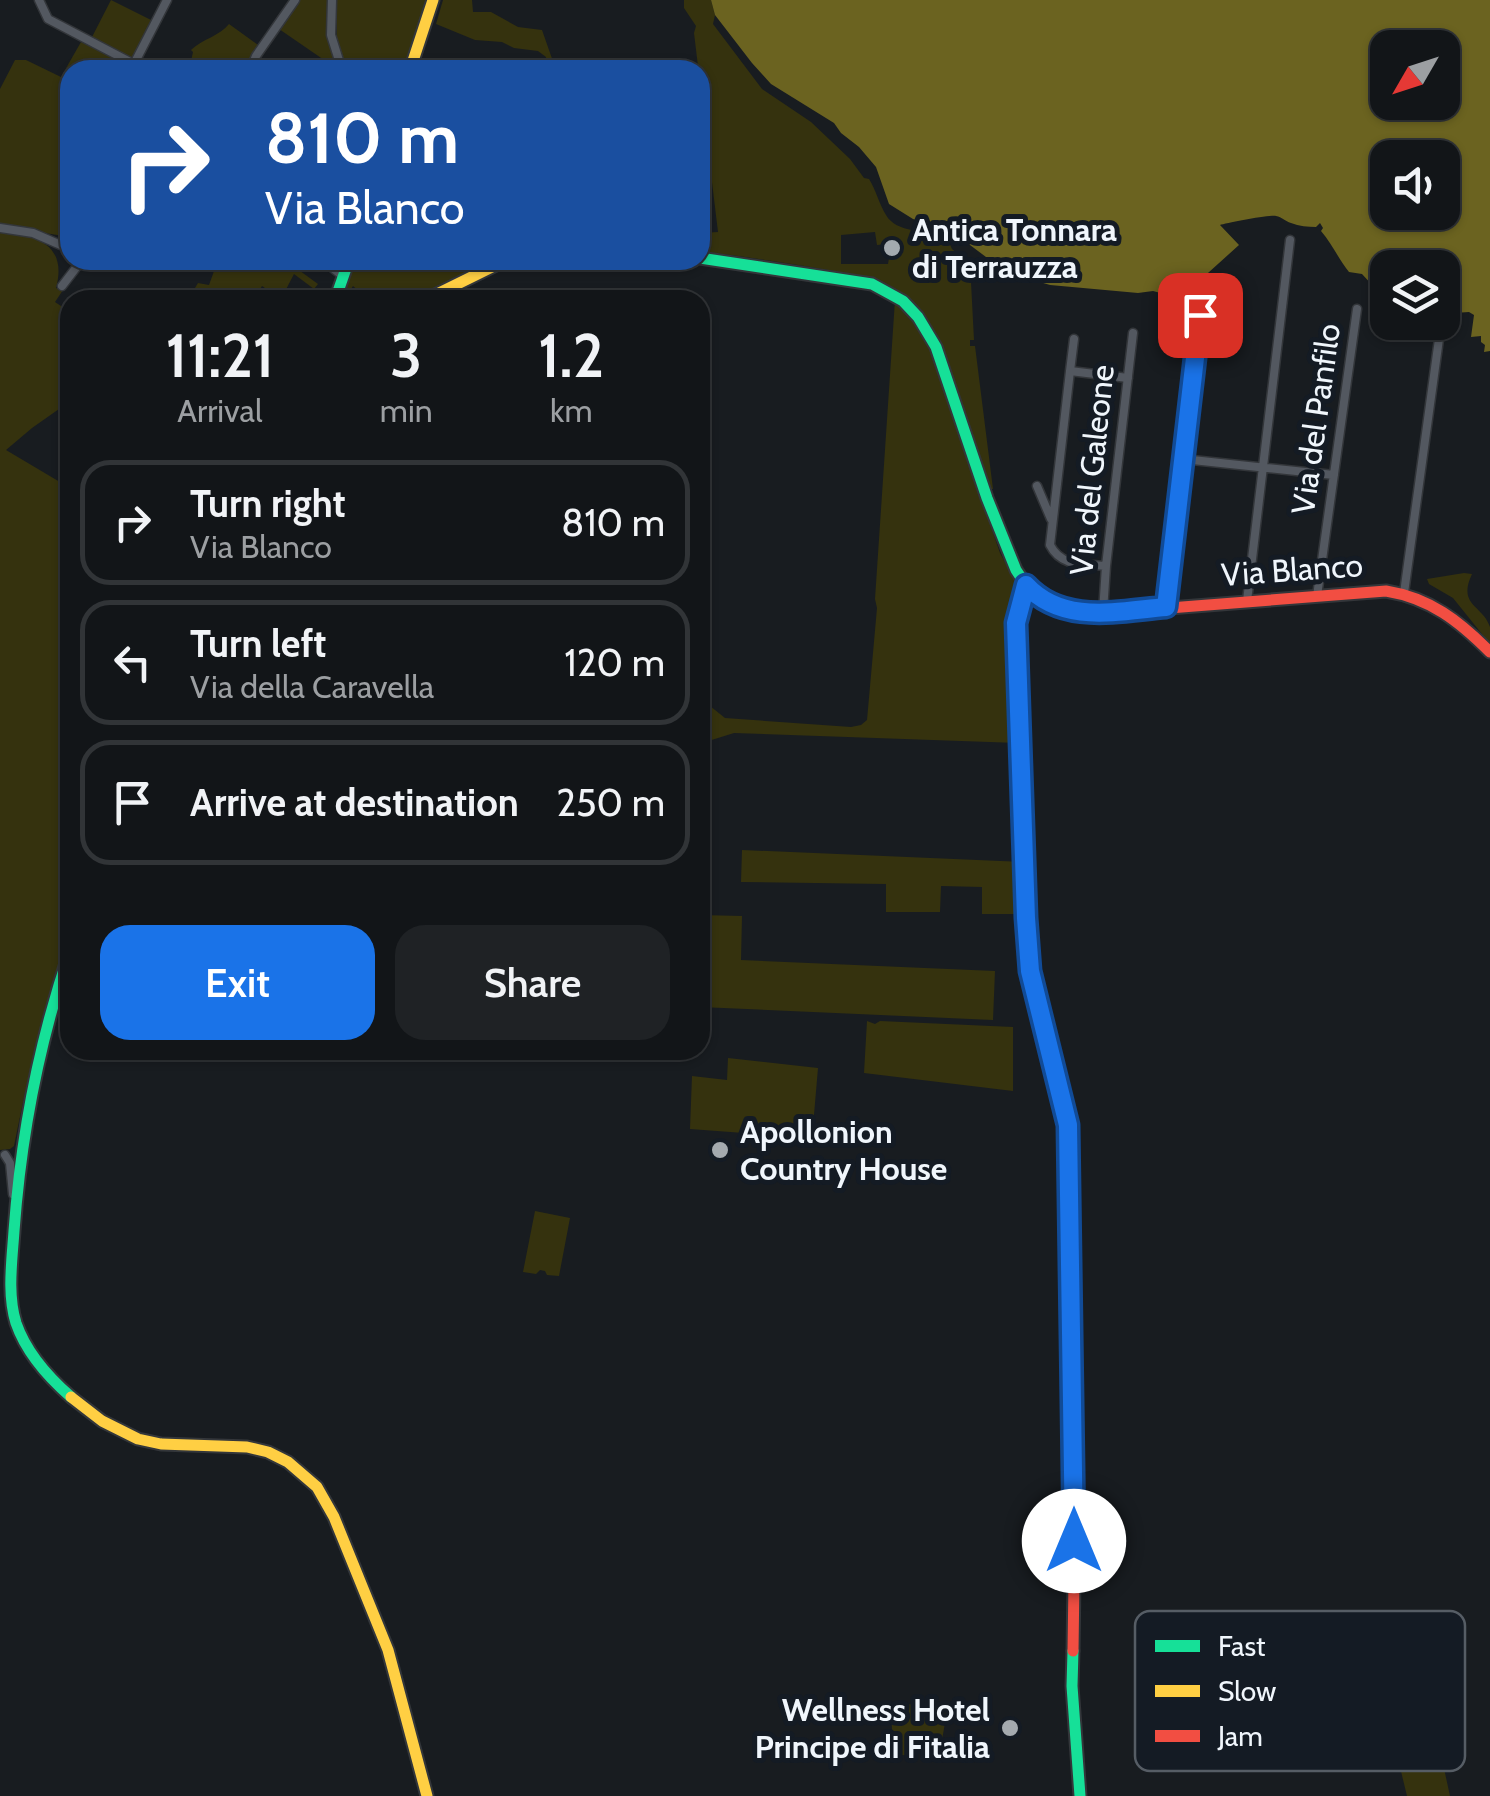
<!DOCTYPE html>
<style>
body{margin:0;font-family:Cabin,sans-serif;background:#1f2225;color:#f1f3f6;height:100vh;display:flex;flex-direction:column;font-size:38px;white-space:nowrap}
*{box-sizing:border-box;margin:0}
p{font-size:32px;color:#9c9fa2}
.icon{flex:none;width:55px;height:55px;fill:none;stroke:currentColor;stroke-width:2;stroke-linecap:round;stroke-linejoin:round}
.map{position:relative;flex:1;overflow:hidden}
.side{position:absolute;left:60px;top:290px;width:650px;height:770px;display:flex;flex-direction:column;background:#121518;border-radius:30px;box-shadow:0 2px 8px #0004,0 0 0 2px #313437}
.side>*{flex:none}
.hud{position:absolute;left:60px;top:60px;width:650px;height:210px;border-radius:30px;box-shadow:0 2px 8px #0004,0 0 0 2px #313437;background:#1a4fa0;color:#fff;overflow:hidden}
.needle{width:65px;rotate:231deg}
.fabs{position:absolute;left:1370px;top:30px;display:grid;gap:20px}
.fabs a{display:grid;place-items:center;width:90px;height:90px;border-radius:20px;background:#121518;box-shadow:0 2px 8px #0004,0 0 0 2px #313437;font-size:50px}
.pin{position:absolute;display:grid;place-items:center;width:85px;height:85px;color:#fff;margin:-42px;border-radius:20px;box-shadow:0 5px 15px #0006}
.me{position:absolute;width:110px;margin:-55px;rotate:0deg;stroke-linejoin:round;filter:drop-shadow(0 0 8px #0008)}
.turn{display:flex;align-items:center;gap:35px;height:210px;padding:0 40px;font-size:45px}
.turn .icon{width:130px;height:130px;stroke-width:2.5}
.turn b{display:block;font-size:70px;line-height:85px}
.eta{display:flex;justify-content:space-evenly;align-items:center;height:170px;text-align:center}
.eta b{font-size:60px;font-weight:600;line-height:70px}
.primary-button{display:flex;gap:20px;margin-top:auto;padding:20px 40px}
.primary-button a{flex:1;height:115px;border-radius:30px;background:#1a73e8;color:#fff;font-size:40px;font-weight:600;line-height:115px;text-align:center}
.primary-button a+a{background:#1f2225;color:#f1f3f6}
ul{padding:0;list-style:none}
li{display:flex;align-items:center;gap:30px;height:125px;margin:0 20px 15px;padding:0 20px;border:5px solid #313437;border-radius:30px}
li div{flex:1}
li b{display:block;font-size:38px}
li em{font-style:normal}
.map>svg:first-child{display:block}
</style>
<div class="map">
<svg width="1490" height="1796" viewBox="0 0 1490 1796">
<rect width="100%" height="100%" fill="#181c20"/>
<path fill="#35320e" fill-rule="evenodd" d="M111,0l40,20 -19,38 -40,-21z
M299,0h29l-1,34 11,36h-14l3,-8 -48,-33z
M336,0h91l-23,70h-56l-11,-29z
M443,0h29l1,12h18l27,15 24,3 14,40h-9l-1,-13 -8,-6 -24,-3 -12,-6 -27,-2 -39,-16z
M684,0h27l4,15 -2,9 49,65 49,33 39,37 14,19 5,1c7,11 10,25 17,36 10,18 41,16 59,19l7,15 15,13 4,20 3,58h-4v6h5l18,143h-3l-52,-149c-12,-24 -27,-44 -52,-56 -14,-8 -31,-9 -46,-12 -46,-8 -93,-15 -140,-21v-18l18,-1 -24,-199 2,-7 -12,-18zM875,232l2,13 11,-1 2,4 6,-1 1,9 -8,2 -1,6h-47v-29z
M229,24l29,21 -7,11 -5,14h-57l4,-18 -2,-2c11,-11 29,-14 38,-26z
M81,42l55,27 2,-3 3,4h-71v167l-70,-11v-137l15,-29h11l35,17z
M0,230c35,6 68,13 56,58l7,2 -8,12 15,10 -1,84 -10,13 -27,19 -26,22 64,38v448c-28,68 -41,138 -56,210l-4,3 -10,1z
M218,260l23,3 2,-3h42l33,24 -4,5 -20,-15 -13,25 -19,-13 -8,14h-49l-13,-7 6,-10 11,2z
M355,260h137l-81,40h-50l2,-5 -10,-9 -9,14 -3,-3z
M895,300l21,22 14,25 70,206 15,27 -2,50 5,113 -284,-10 -32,10 -1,23 -1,-68 25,20 126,9 10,-2 6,-5 10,-112 -2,-9z
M1464,573l8,1c-15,32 11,31 18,53 0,5 0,11 0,17l-37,-46 -24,-14 -2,-5z
M742,850l280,12 1,52h-41v-27l-41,-1 -1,26h-54v-28l-145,-2z
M700,915l42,1 -1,44 254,11 -2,49 -293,-13z
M867,1021l8,3 5,-3 133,6v64l-149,-18z
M728,1058l90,10 -6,70 -122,-9 2,-53 35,4z
M535,1211l35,7 -11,58 -12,-1 -2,-4 -5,-1 -4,4 -13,-2z
M891,1704l57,1 -8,47 -47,4z
M1440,1750l10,46h-43l-8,-33z"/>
<path fill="#6b6320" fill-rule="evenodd" d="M711,0h779v351l-6,1 1,-7 -4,-3v-6l-10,1 3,-22 -5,-3 -15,1 -6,-5 -5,1 -1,-41h-54l-1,23 -2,1 -11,-5 -12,-13 -13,-2c-11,-14 -17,-28 -28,-41l2,-3 -3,-5 -4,4c-8,0 -17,-1 -25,-4 -6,-2 -9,-6 -15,-7 -4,-2 -50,7 -56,9l19,20 -31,28 -10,22 -15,4 -30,-8 -15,2 -88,-8 -44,-13 -56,-42 -37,-11 -24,-15 -13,-37 -17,-20 -18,-14 -7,-10 -63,-39 -19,-21 -37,-48zM1388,48h54v54h-54zM1388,158h54v54h-54z"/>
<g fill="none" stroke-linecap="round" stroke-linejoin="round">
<defs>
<path id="street" d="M39,0l9,19 86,45 33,-64
M332,0l-1,35 11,35
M250,70l6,-14 39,-56
M0,228l33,5 37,16
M322,260l21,16
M62,286l20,-26
M1070,371l4,-32
M1183,459l151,16
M1037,486l14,33
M1106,566c-22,-2 -45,1 -56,-21l20,-174 58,7
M1404,593l35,-254
M1317,596l40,-287
M1247,601l43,-361
M1166,607l34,-292
M1103,612l3,-46 27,-233
M5,1155l5,8 3,31"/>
<path id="fast" d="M700,258l172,26 31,17 15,16 18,30 51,151 29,72 10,15 15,13 26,11 23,5 28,-2
M335,300l14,-40
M1026,585l-10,38 9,296 5,52 34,138
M70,951c-31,91 -49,184 -56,280 -2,30 -7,63 2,92 10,29 32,54 55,74
M1073,1651l-1,35 8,110"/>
<path id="slow" d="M410,70l23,-70
M425,300l81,-40
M71,1397l31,24 36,18 23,5 86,3 21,5 20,10 29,25 17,30 54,133 39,146"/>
<path id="jam" d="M1118,612l268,-21c44,7 73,30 104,61
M1064,1109l4,16 6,455 -1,71"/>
</defs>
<use href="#street" stroke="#33363a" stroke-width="11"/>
<use href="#fast" stroke="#33363a" stroke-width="15"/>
<use href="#slow" stroke="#33363a" stroke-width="15"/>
<use href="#jam" stroke="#33363a" stroke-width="15"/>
<use href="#street" stroke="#535860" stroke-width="8"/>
<use href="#fast" stroke="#16e098" stroke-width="11"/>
<use href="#slow" stroke="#ffcf43" stroke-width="11"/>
<use href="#jam" stroke="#f24e42" stroke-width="11"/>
</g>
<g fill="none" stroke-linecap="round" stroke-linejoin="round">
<defs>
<path id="route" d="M1074,1541l-6,-416 -38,-154 -4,-53 -10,-295 10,-38c37,40 92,26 140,22l34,-292"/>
</defs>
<use href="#route" stroke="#114b97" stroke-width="25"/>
<use href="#route" stroke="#1a73e8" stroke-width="18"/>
</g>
<g fill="#a4aaaf" stroke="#141b24" stroke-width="4">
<circle cx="892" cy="248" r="10"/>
<circle cx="720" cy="1150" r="10"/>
<circle cx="1010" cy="1728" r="10"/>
</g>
<g text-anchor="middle" stroke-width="10" stroke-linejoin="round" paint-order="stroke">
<g font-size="32" font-weight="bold" fill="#f0f6fc" stroke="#141b24" text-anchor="start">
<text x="912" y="241">Antica Tonnara<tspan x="912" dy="37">di Terrauzza</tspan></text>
<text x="740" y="1143">Apollonion<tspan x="740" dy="37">Country House</tspan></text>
<text x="990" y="1721" text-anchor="end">Wellness Hotel<tspan x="990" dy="37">Principe di Fitalia</tspan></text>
</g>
<g font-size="32" fill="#f0f6fc" stroke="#141b24">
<text transform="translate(1316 419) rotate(-82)" y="11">Via del Panfilo</text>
<text transform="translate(1092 470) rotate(-84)" y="11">Via del Galeone</text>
<text transform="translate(1292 570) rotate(-4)" y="11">Via Blanco</text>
</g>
</g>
<rect x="1135" y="1611" width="330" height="160" rx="15" fill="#141b24" stroke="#565d65" stroke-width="2.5"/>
<rect x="1155" y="1640" width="45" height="12" fill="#16e098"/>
<rect x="1155" y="1685" width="45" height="12" fill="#ffcf43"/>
<rect x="1155" y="1730" width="45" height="12" fill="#f24e42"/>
<g font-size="28" fill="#f0f6fc">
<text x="1218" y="1656">Fast</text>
<text x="1218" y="1701">Slow</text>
<text x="1218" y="1746">Jam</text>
</g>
</svg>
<div class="fabs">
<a><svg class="needle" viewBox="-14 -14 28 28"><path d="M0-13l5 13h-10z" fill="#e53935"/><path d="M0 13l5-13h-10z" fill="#9c9fa2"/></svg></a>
<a><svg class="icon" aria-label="sound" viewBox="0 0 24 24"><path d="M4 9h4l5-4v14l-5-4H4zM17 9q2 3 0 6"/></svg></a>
<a><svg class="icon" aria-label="layers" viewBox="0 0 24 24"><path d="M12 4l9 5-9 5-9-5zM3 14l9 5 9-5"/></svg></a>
</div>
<div class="pin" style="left:1200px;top:315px;background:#d93025"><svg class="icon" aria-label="arrive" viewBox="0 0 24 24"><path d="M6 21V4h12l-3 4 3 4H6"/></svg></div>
<svg class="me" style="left:1074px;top:1541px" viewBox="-20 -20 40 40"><circle r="19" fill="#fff"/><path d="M0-13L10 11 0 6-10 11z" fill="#1a73e8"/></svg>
<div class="hud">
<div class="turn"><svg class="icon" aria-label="right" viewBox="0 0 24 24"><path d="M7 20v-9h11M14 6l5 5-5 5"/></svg><div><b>810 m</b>Via Blanco</div></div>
</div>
<section class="side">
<div class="eta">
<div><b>11:21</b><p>Arrival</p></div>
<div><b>3</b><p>min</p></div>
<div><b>1.2</b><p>km</p></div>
</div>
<ul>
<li><svg class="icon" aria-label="right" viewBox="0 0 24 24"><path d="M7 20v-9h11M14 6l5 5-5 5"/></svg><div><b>Turn right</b><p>Via Blanco</p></div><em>810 m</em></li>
<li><svg class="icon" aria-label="left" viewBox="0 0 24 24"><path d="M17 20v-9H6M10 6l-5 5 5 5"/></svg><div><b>Turn left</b><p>Via della Caravella</p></div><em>120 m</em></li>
<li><svg class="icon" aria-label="arrive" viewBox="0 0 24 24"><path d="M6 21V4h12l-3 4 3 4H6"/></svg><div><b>Arrive at destination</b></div><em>250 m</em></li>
</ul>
<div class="primary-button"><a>Exit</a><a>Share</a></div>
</section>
</div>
